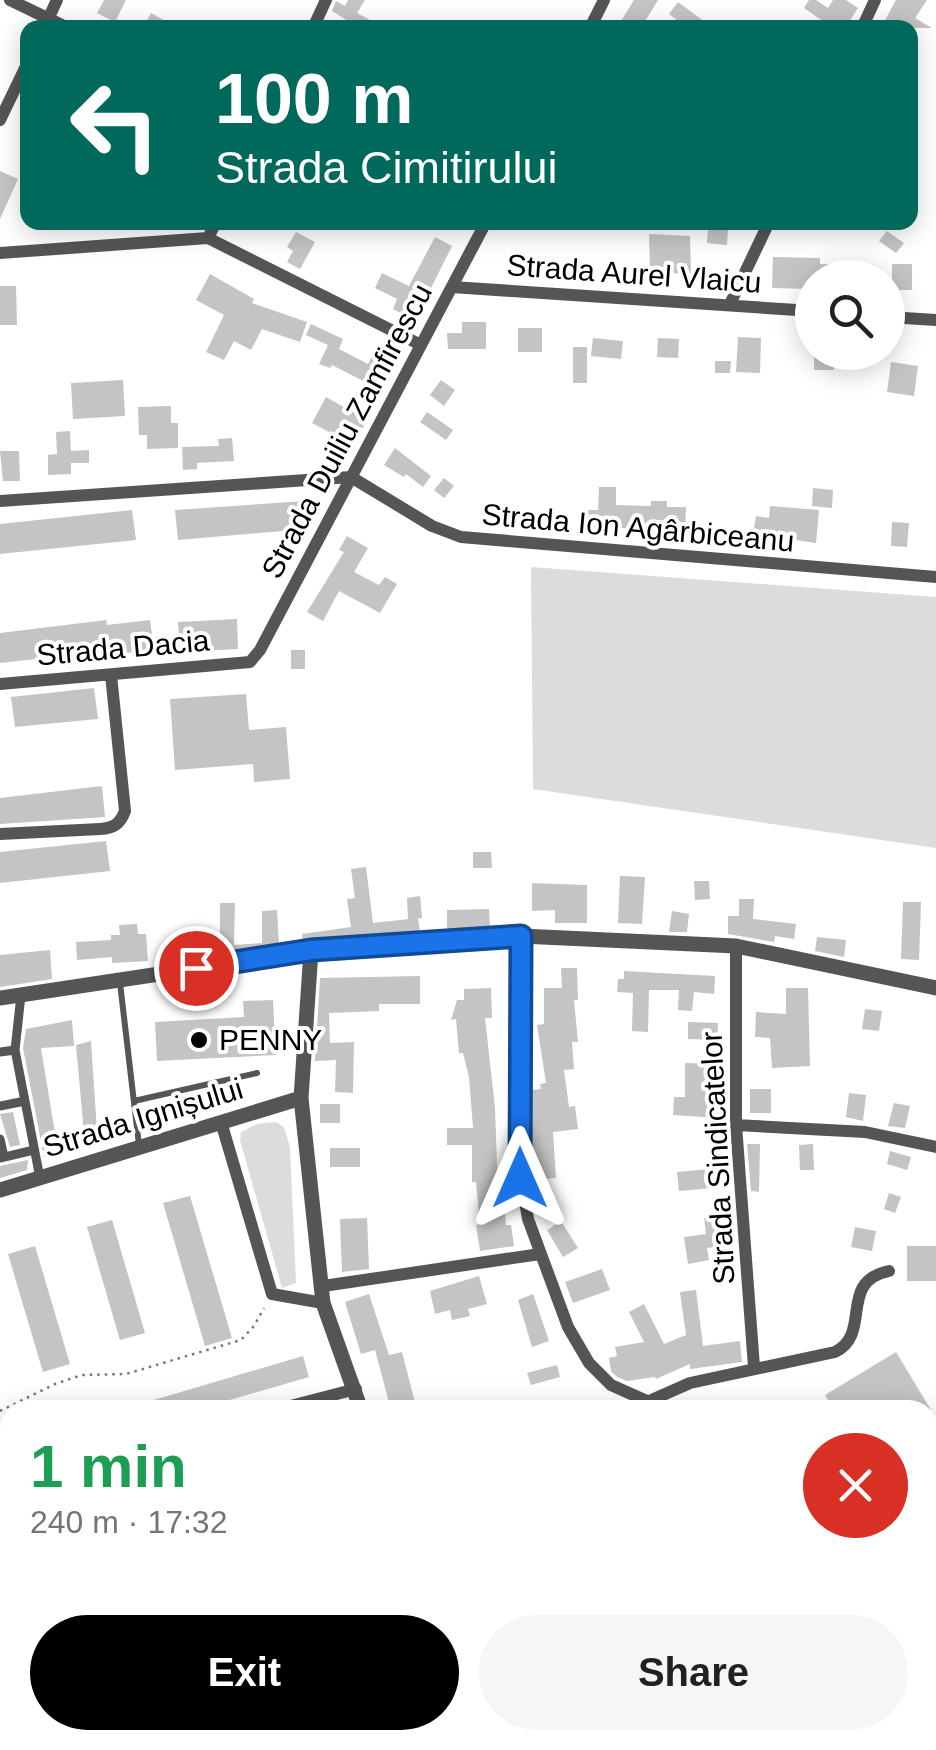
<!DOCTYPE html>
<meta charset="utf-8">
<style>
body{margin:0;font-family:Arial,sans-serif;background:#f6f6f6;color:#202124;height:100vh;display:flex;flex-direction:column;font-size:38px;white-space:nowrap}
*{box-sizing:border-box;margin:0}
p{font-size:32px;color:#757577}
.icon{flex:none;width:55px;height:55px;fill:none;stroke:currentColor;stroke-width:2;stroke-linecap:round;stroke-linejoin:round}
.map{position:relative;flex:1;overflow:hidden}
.sheet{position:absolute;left:0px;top:1400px;width:938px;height:350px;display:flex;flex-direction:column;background:#fff;border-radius:30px 30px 0 0;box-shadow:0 5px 25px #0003}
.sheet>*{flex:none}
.guide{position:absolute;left:20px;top:20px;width:898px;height:210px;border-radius:20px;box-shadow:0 5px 25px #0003;background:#00695c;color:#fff;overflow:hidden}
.fabs{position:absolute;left:795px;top:260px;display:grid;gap:20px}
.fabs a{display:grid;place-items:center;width:110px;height:110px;border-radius:50%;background:#fff;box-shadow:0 5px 25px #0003;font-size:50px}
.pin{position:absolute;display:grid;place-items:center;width:85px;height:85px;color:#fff;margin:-42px;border:5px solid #fff;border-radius:50%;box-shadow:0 2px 10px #0007}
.me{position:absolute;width:110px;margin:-55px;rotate:0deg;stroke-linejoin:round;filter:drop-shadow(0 0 8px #0008)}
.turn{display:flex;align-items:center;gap:35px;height:210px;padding:0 30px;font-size:45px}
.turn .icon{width:130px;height:130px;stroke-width:2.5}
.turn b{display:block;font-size:70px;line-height:85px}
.round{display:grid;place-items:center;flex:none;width:105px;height:105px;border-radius:52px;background:#f6f6f6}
.headline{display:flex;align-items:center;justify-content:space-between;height:170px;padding:0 30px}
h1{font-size:60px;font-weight:700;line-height:75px;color:#1e9e55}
.button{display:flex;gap:20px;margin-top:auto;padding:20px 30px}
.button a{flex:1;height:115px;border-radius:60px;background:#000;color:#fff;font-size:40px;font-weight:700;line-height:115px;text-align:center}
.button a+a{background:#f6f6f6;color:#202124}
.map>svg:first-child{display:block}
</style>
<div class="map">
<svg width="936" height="1750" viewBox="0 0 936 1750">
<rect width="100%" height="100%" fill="#fff"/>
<path fill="#dcdcdc" d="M531,567l405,30v251l-403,-59z
M276,1122l8,5 6,20 6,136 -14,5 -42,-148 1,-8 16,-8z"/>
<path fill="#c4c4c4" d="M104,0h22l-11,22 -18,-9z
M348,0h17l-8,13 28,15h-41l4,-7 -16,-10 4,-10 9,5z
M634,0h24l-17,28h-10l-10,-7z
M809,0h7l12,8 5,-8h13l12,8 -13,20h-12l-29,-20z
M896,0h31l-12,18 17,10h-39l-9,-6z
M678,2l35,26h-26l-18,-14z
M151,13l27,15h-35z
M0,171l18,8 -18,40z
M708,227l20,2 -1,16 -20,-2z
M887,231l17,12 -8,10 -17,-12z
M296,232l19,10 -15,27 -13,-7 6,-11 -6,-4z
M649,234l41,2 1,38 -41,-2z
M435,237l17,9 -37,74 -22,-11 4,-10 -22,-11 7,-15 27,13z
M773,257l47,1v6l44,1v13h-52v11l-40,-1z
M892,264h20v26h-20z
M210,274l44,25 -2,4 55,19 -7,20 -38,-13 -11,21 -17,-9 -10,19 -18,-8 18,-37 -28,-15z
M0,286h16l1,39h-17z
M462,322h24v27h-38l-1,-16h15z
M311,324l32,15 -4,10 29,15 7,-14 15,8 -15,29 -43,-22 -2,3 -11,-4 9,-19 -22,-10z
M518,328h24v24h-24z
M738,337l23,1 -1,35 -24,-1z
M593,338l30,3 -2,18 -30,-3z
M658,338l21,1 -1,19 -21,-1z
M573,347h14v36h-14z
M814,352h20v18h-20z
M715,361h16l-1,12h-15z
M891,362l27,4 -4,30 -27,-4z
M123,380l2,36 -52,3 -2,-36z
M441,380l14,10 -11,16 -14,-11z
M326,397l41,23 -14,25 -41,-22z
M171,406v17h7v25l-31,1v-14h-8l-1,-28z
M427,412l26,18 -7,10 -26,-18z
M70,431l1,20 18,-1v13h-18v11l-23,1v-20l9,-1 -1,-22z
M232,438l2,23 -37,2v6l-14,1 -1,-23 37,-1 -1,-7z
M395,448l36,28 -8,11 -17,-13 -2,3 -20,-12z
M0,451h19l1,30h-17z
M444,478l10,8 -10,12 -10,-8z
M599,487h17v18l35,1v-5h16v6h19l-1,25h-13v-3l-94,-2 1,-17h19z
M813,488l20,2 -1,18 -20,-2z
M305,501l1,28 -128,11 -3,-30z
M770,506l49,4 -3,33 -63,-9 3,-18 13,2z
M132,510l4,30 -136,14v-30z
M892,522l17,1 -2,24 -16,-1z
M347,536l21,12 -14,24 25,13 6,-8 12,7 -17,29 -41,-22 -16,30 -16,-9 37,-60 -5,-2z
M237,619l1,30 -58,3 -2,-30z
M106,620l1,5 43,-5 4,30 -37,4v-4l-117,13v-30z
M291,650h14v19h-14z
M94,688l4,31 -83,8 -4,-30z
M246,694l3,36 37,-3 4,52 -36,3 -1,-18 -78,6 -5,-71z
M102,786l3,31 -105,7v-26z
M106,841l4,30 -110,12v-31z
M473,852h18l1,16h-19z
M366,867l7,56 45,-5 2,14 -117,9 -1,-7 49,-7 -4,-28 8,-1 -4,-29z
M620,876l25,1 -3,47 -24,-1z
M694,881h15l1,18 -15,1z
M532,883l55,2v38h-32v-13l-23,1z
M420,896l2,22 -14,1 -1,-21z
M739,899h15l-1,20 43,5 -2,15 -19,-3 -1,6 -46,-8v-18h11z
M903,902h18l-2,58 -18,-1z
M220,903h15l-1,42 28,-2v-32l15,-1 2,35 -108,16 -1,-21 15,-1v7l35,-2z
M489,909l1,18 -43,2v-19z
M672,911l17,3 -2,18h-18z
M137,924l1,10h8l2,27 -36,2v-6l-35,3 -1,-18 35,-2v-5h9l-1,-10z
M817,937l29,3 -2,17 -29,-6z
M50,950l2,29 -52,8v-32z
M561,968h16l1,32h-4l4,42h-6l2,27 -10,1 5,37 6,-1 3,23 -25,3 3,46 -24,2 -1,-90 10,-1 -1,-5 6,-1 -9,-58 7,-1v-36h18z
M624,971l91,5 -1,18 -20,-2 -2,19 -14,-1 1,-20h-30l-1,42 -16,-1 1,-38 -16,-1 1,-13h6z
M420,976v28h-41v7l-50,2 1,30 24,-1 -1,51 -18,-1 1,-32 -21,1 5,-83z
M491,988l1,30h-7l10,90 3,84 5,-1 3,34h5l3,21 -34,5 -4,-26 4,-1 -4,-42h-4v-37h-25v-17h26l-4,-51 -6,-24h-4l-3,-34 -5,1 6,-20h7v-11z
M786,988h22l2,78 -38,2 -2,-30 -15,-1 1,-25 30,2z
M273,1000l3,55 -119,6 -2,-39 89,-5 -1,-16z
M865,1009l17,2 -3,20 -17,-2z
M72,1020l2,26 -33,2 15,91 28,-6 -8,-88 15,-4 6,90 8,-2 2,9 -63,19 -21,-109 3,-19z
M688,1022l30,1 -1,17 -29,-1z
M685,1063l33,1v54l-45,-3 1,-18h11z
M750,1089h21v24h-21z
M849,1093l17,2 -3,26 -17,-4z
M894,1103l16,3 -5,22 -17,-2z
M320,1104h20v19h-20z
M13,1112l7,33 -10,2 -10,-33z
M747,1144h13l-1,48 -8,-1z
M813,1144l1,26h-14l-1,-25z
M330,1148h30v19h-30z
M890,1151l21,6 -4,13 -20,-6z
M28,1160l-1,10 -27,8v-12z
M721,1168l1,19 -43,4 -2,-19z
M889,1193l12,4 -6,16 -11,-4z
M190,1196l42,142 -27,8 -42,-143z
M723,1215l4,30 -20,3 2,12 -21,4 -4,-27 22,-3 -2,-16z
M367,1218l2,51 -27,3 -2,-53z
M112,1220l33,113 -25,7 -33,-113z
M561,1221l17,27 -15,9 -16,-27z
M855,1227l21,4 -4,20 -21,-4z
M35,1246l35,118 -27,8 -35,-118z
M907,1246h29v35h-29z
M602,1269l8,21 -37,13 -8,-21z
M479,1276l8,28 -19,5 2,7 -18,4 -2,-10 -15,4 -5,-23z
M696,1290l7,56 37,-5 2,21 -52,7v-5l-34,15 -1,-2 -28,4 -10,-4 -6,-6 -2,-13 8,-2 -2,-9 29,-5 -15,-30 15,-8 20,40 22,-9 -6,-43z
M369,1294l20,61 13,-3 15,58h-26l-16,-60 -14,4 -16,-52z
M533,1294l16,47 -17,6 -14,-47z
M896,1352l35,58h-97l-9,-15z
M303,1356l6,21 -114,33h-64l-1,-3z
M557,1365l3,12 -29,8 -4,-12z"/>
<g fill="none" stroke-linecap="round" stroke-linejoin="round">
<defs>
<path id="primary" d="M928,1503l8,-5
M412,1750l21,-10"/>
</defs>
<use href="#primary" stroke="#dbdbdb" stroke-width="25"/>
<path stroke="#777" stroke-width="2.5" stroke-dasharray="2.5 5" stroke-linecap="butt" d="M0,1411l55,-27 27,-9 44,-1 115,-34 13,-14 10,-18"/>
<path stroke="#555" stroke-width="6" d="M120,983l19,162
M134,1101l123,-28
M0,1545l10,1
M71,1750l7,-10"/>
<path stroke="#555" stroke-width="9" d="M15,1050l6,-55
M0,1052l15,-2 25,128
M0,1106l25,-5
M0,1139l4,18
M0,1158l34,-8"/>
<path stroke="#555" stroke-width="12" d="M10,0l58,28
M44,28l13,-28
M313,28l13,-28
M590,28l14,-28
M862,28l13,-28
M0,120l28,-58
M208,238l8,-16
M0,253l208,-15 213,107
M452,287l360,24
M730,304l39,-82
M888,317l48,3
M351,477l81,49 29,11 475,40
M0,501l351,-24
M0,684l250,-22 10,-12 226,-428
M0,834l100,-5c14,-1 20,-5 25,-18l-14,-136
M521,936v241l7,42 40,108 21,36 22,22 56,25
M736,946v179l18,242
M221,1122l51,172 51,9
M736,1125l129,7 71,15
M323,1286l217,-32
M647,1402l43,-19 145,-31c38,-19 2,-70 54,-81
M275,1410l81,-21
M0,1481l10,-3
M720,1740l55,10
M149,1750l1,-10
M903,1750l12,-10"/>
<path stroke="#555" stroke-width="15" d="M311,951l-10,147 22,205 38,107
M0,998l311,-47 210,-15 215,10 200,42
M0,1190l301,-92"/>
<use href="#primary" stroke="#000" stroke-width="20"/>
</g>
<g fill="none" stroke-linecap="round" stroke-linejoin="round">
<defs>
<path id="route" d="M196,968l115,-18 210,-14 -1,242"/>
</defs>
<use href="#route" stroke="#114b97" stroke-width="25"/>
<use href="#route" stroke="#1a73e8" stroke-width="18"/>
</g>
<circle fill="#000" stroke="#fff" stroke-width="4" cx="199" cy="1040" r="10"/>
<g text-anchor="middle" stroke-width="8" stroke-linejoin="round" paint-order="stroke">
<g font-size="30" fill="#000" stroke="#fff">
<text transform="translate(634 274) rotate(4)" y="10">Strada Aurel Vlaicu</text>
<text transform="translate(347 431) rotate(-62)" y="10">Strada Duiliu Zamfirescu</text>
<text transform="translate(638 528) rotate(5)" y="10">Strada Ion Agârbiceanu</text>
<text transform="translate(123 648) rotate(-5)" y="10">Strada Dacia</text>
<text transform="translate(143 1118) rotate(-17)" y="10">Strada Ignișului</text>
<text transform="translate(718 1158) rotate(-93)" y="10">Strada Sindicatelor</text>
</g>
<g font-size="30" fill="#000" stroke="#fff" text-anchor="start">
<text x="219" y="1050">PENNY</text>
</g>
</g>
</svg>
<div class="fabs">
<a><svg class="icon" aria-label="search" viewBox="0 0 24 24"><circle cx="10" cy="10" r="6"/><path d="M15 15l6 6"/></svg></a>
</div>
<div class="pin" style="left:196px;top:968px;background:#d93025"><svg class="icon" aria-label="arrive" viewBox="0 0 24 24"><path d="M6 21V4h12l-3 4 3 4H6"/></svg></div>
<svg class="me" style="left:520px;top:1178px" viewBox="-20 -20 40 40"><path d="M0-17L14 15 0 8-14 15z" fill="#1a73e8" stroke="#fff" stroke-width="4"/></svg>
<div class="guide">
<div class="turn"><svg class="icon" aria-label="left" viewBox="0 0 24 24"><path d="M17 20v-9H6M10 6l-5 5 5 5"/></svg><div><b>100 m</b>Strada Cimitirului</div></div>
</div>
<section class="sheet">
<div class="headline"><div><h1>1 min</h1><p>240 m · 17:32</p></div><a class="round" style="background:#d93025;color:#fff"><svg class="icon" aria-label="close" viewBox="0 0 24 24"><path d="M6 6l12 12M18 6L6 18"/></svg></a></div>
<div class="button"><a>Exit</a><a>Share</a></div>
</section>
</div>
